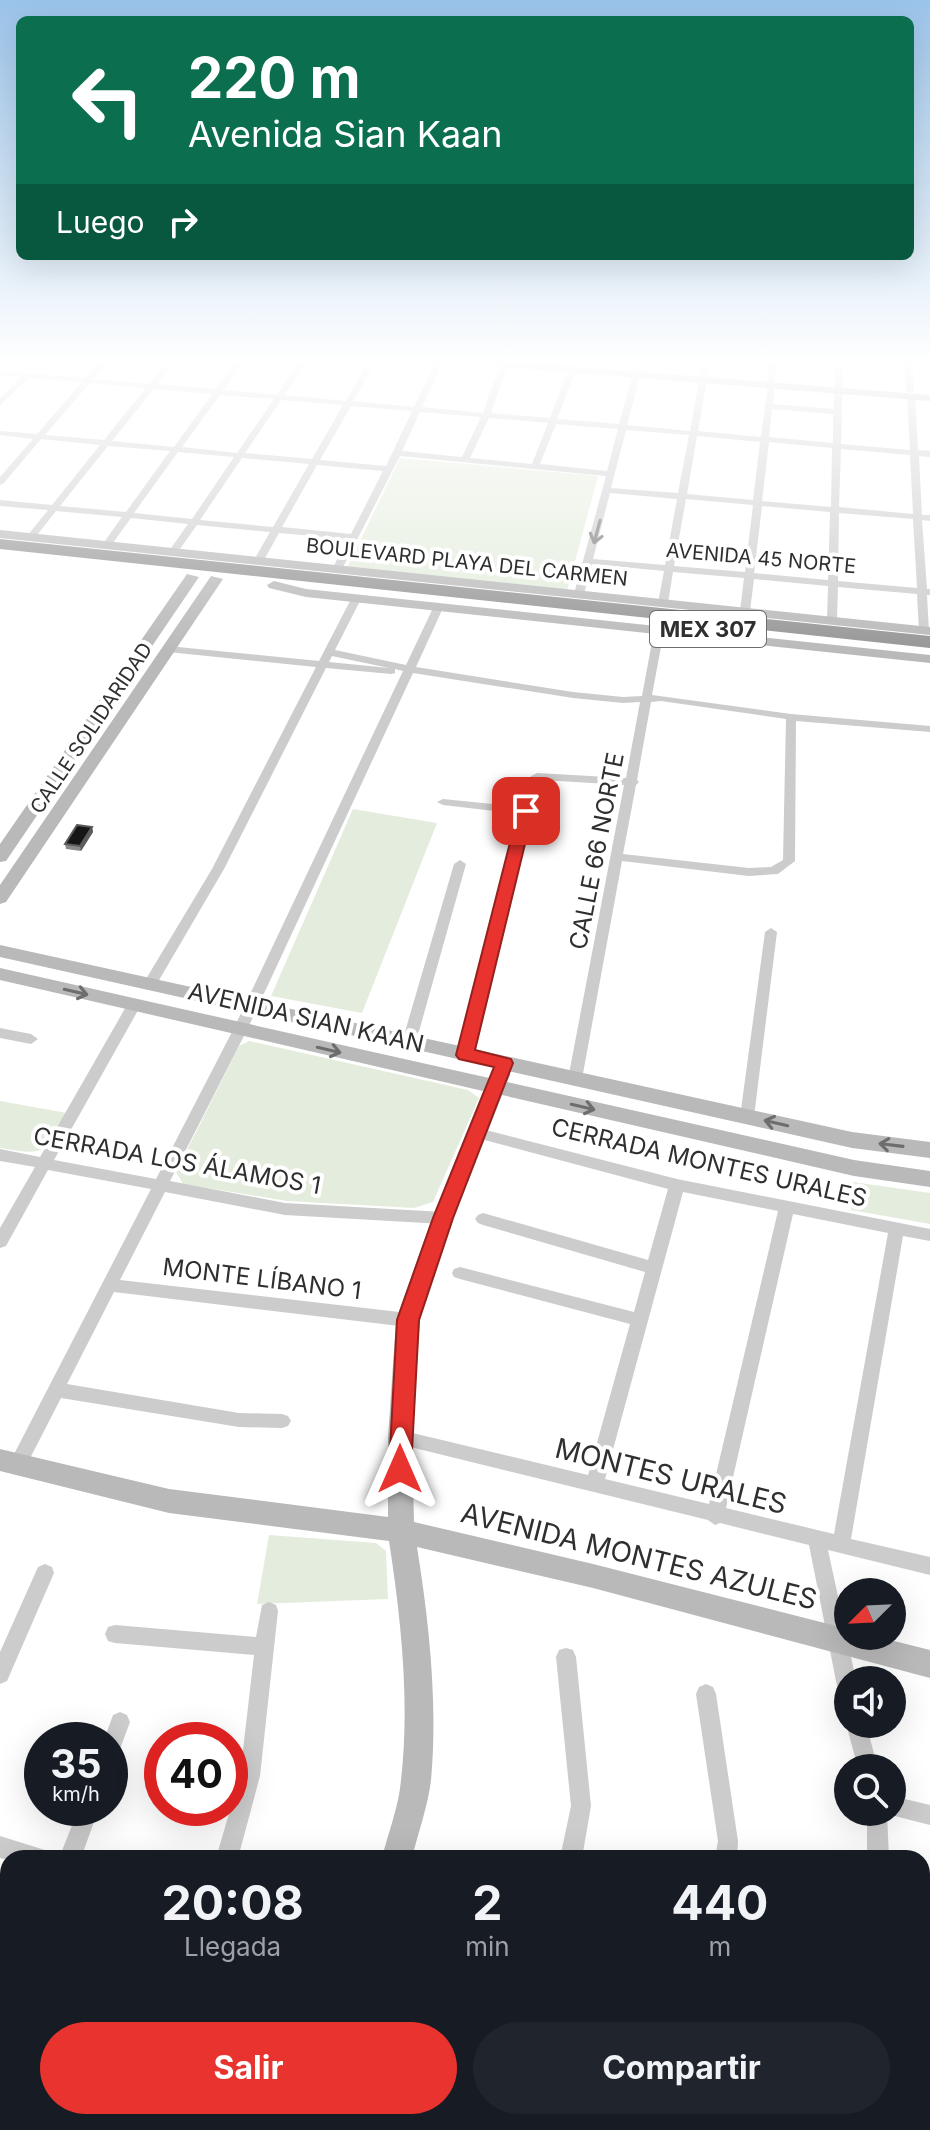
<!DOCTYPE html>
<html lang="es">
<meta charset="utf-8">
<style>
body{margin:0;font-family:Inter,sans-serif;background:#20242c;color:#f1f3f6;height:100vh;display:flex;flex-direction:column;font-size:30px;white-space:nowrap}
*{box-sizing:border-box;margin:0}
p{font-size:26px;color:#9ea1a6}
.icon{flex:none;width:44px;height:44px;fill:none;stroke:currentColor;stroke-width:2;stroke-linecap:round;stroke-linejoin:round}
.map{position:relative;flex:1;overflow:hidden}
.sheet{position:absolute;left:0px;top:1850px;width:930px;height:280px;display:flex;flex-direction:column;background:#171b24;border-radius:24px 24px 0 0;box-shadow:0 8px 32px #0002}
.sheet>*{flex:none}
.guide{position:absolute;left:16px;top:16px;width:898px;height:244px;border-radius:12px;box-shadow:0 8px 32px #0002;background:#0b6e4f;color:#fff;overflow:hidden}
.needle{width:52px;rotate:246deg}
.buttons{position:absolute;left:834px;top:1578px;display:grid;gap:16px}
.buttons a{display:grid;place-items:center;width:72px;height:72px;border-radius:50%;background:#171b24;box-shadow:0 8px 32px #0002;font-size:40px}
.speed{position:absolute;left:24px;top:1722px;display:flex;gap:16px;font-size:40px;font-weight:700;text-align:center}
.speed>*{display:grid;place-content:center;width:104px;height:104px;border-radius:50%;background:#171b24;box-shadow:0 8px 32px #0002;line-height:1}
.speed small{font-size:20px;font-weight:400}
.speed .limit{border:12px solid #d22;background:#fff;color:#111}
.pin{position:absolute;display:grid;place-items:center;width:68px;height:68px;color:#fff;margin:-34px;border-radius:16px;box-shadow:0 4px 12px #0006}
.me{position:absolute;width:88px;margin:-44px;rotate:0deg;stroke-linejoin:round;filter:drop-shadow(0 0 6px #0008)}
.turn{display:flex;align-items:center;gap:28px;height:168px;padding:0 40px;font-size:36px}
.turn .icon{width:104px;height:104px;stroke-width:2.5}
.turn b{display:block;font-size:56px;line-height:68px}
.then{display:flex;align-items:center;height:76px;padding:0 40px;background:#0003;gap:16px;font-size:30px}
.eta{display:flex;justify-content:space-evenly;align-items:center;height:136px;text-align:center}
.eta b{font-size:48px;font-weight:700;line-height:56px}
.primary-button{display:flex;gap:16px;margin-top:auto;padding:16px 40px}
.primary-button a{flex:1;height:92px;border-radius:48px;background:#e9332e;color:#fff;font-size:32px;font-weight:700;line-height:92px;text-align:center}
.primary-button a+a{background:#20242c;color:#f1f3f6}
.map>svg:first-child{display:block}
</style>
<div class="map">
<svg width="930" height="2130" viewBox="0 0 930 2130">
<rect width="100%" height="100%" fill="#fff"/>
<path fill="#e4eddd" d="M400,458l198,18 -31,115 -220,-23z
M353,809l84,14 -75,190 -91,-17z
M249,1041l219,49 11,8 -46,104 -19,6 -127,-7 -104,-17 -7,-12 63,-126z
M0,1101l67,12c-24,41 -19,43 -67,35z
M853,1182l77,11v31l-79,-14z
M269,1535l107,8 10,8 2,48 -131,5z
M8,2070v52h218l-2,8h-224v-38z"/>
<g fill="none" stroke-linecap="round" stroke-linejoin="round">
<path fill="#ccc" fill-rule="evenodd" d="M103,358h8l-18,21 56,5 21,-26h8l-21,26 58,5 23,-31h8l-23,32 54,5 25,-37h8l-26,37 62,6 24,-43h8l-25,43 61,6 23,-49h8l-23,49 61,6 17,-49 4,-2 4,2 -17,49 59,5 18,-48 4,-2 4,2 -19,49 62,5 18,-66h8l-18,67 63,6 9,-51 3,-2 -2,-2 4,-18h8l-4,18 -3,2 2,2 -9,51 63,6 7,-53 7,2 -2,18 61,5 1,-51h8l-2,86 69,6 -3,-53 4,-2 4,2 3,53 12,1v6l-11,-1 3,59h8v6l-8,-1 5,69h3v6h-3l2,36 -5,3 -5,-3 -2,-37 -79,-7 -1,33 -5,3 -5,-3 1,-34 -74,-7 -4,32 -5,3 -5,-3 4,-33 -71,-6 -5,31 -5,3 -5,-3 6,-32 -72,-7 -8,30 -8,2 -2,-2 32,-118 -206,-20 -58,113 -5,3 -5,-3 16,-30 -69,-6 -15,27 -5,3 -5,-3 16,-28 -73,-7 -20,28 -3,1 -5,-3 19,-27 -57,-6 -21,29 -3,1 -5,-3 20,-28 -66,-6 -22,28h-6v-4l20,-25 -48,-4v-6l52,5 48,-60 -59,-6 -38,45 -3,1v-8l33,-38 -33,-4v-4l37,3 45,-52 -53,-4 -29,27v-7l21,-21 -21,-2v-4l85,7zM90,383l56,5 -42,52 -59,-5zM154,389l58,5 -38,53 -62,-6zM220,395l54,4 -37,54 -55,-6zM281,400l62,5 -31,54 -67,-6zM351,406l61,5 -26,55 -66,-6zM772,409l61,5v29l-64,-6zM420,412l61,5 -19,40 -60,-6zM489,418l59,5 -16,41 -62,-6zM556,424l62,5 -11,42 -67,-7zM626,430l63,5 -11,58 -67,-5zM697,436l63,6 -7,58 -66,-6zM769,442l63,6 -1,59 -69,-6zM108,446l62,5 -44,61 -66,-6zM841,449l69,6 3,59 -74,-7zM178,452l56,5 -42,62 -58,-6zM242,458l67,6 -36,63 -73,-7zM317,465l66,6 -32,63 -69,-7zM610,493l67,6 -12,66 -72,-6zM686,499l67,6 -8,67 -71,-6zM762,506l68,6 -2,68 -74,-7zM839,513l74,6 4,69 -79,-7z
M769,358h8l-2,23 -4,2 -4,-2z
M904,358h8l2,33 -4,2 -4,-2z
M356,596l5,3 -26,51 71,15 27,-57 5,-3 5,3 -27,59 157,25 50,5 19,-1 12,-65 5,-3 5,3 -12,64 139,19 139,12v6l-134,-11 -1,140 -17,13 -29,2 -127,-15 -40,218 -7,5 -7,-5 56,-294 -82,-5 -70,275 -7,5 -7,-5 63,-241 -78,-9 -6,-3 6,-3 80,8 8,-31 6,-3 89,5 14,-76 -17,1 -50,-5 -160,-25 -166,357 -77,151 115,22 158,9 5,2 3,4 -3,4 -5,2 -158,-9 -120,-23 -45,88 288,33 6,2 2,5 -2,5 -6,2 -294,-35 -47,92 172,29 43,1 6,2 3,5 -3,5 -6,2 -43,-1 -178,-29 -37,72 -6,2 -6,-2 -3,-6 3,-6 139,-269 -103,-19 -42,76 -6,2v-20l35,-61 -35,-6v-12l40,8 87,-152 7,-5 7,5 -87,155 102,19 77,-149 170,-359 -8,-2v4l-4,1 -65,-6 -102,201 -69,118 -5,1 -7,-4 69,-115 104,-202 -148,-15 -5,-3 5,-3 151,15 32,-62zM332,656l57,12 -60,-6zM661,701l125,18 -3,141 -12,7 -22,1 -126,-14 13,-69 3,-3 -2,-2 14,-78z
M460,860l6,4 -50,178 -7,5 -7,-5 52,-178z
M771,928l6,4 -23,185 -2,4h-10l-2,-4 25,-185z
M0,1028l31,6 7,5 -7,5 -31,-6z
M478,1128l199,51 253,50v12l-27,-5 -52,303 79,18v18l-102,-25 28,130h-8v21l-7,-3 -3,-7 -29,-146 -89,-22 -5,2 -7,-5 -314,-77 -3,-5 3,-5 6,-3 188,45 42,-151 -170,-45 -6,-2 -2,-4 2,-4 6,-2 174,45 11,-40 -162,-47 -5,-2 -3,-4 3,-4 5,-2 165,47 20,-71 -195,-52 -2,-4 2,-4zM683,1192l95,19 -69,293 -104,-25zM793,1214l95,19 -54,301 -108,-26z
M45,1564l7,3 2,6 -47,108 -7,3v-32l38,-85z
M269,1602l7,3 2,6 -18,165 -22,82h-22l24,-82 14,-121 -139,-12 -7,-2 -3,-7 3,-7 7,-2 141,12 6,-32z
M566,1648l7,2 3,7 15,149 -9,52h-22l11,-52 -15,-149 3,-7z
M706,1684l7,3 3,7 22,147 -1,17h-22l3,-17 -22,-147 3,-7z
M120,1712l7,3 3,7 -13,35 -7,3v-20h-6l9,-25z
M848,1719v5h18l12,44h-20l-12,-44z
M892,1796l38,9v20l-43,-11 2,44h-22v-46h25z
M79,1808h20l-18,50h-22z
M0,1836l48,15 4,7 -44,2 -8,-2z
M8,2022v41l-8,3v-41z
M513,2122h24l-1,8h-24z
M823,2122h54v8h-50z"/>
<path fill="#b9b9b9" fill-rule="evenodd" d="M422,358h44l464,37v6l-503,-40z
M0,530l930,97v8l-930,-97z
M187,574l12,3 -193,284 -6,1v-18z
M211,576l12,3 -217,323 -6,2v-19z
M274,581l32,8 624,66v8l-624,-66 -37,-9 -2,-3z
M0,945l852,187 78,10v16l-78,-10 -344,-77 2,4 -3,7 347,78 76,11v16l-76,-11 -352,-81 -48,123 -34,102 -8,118 2,84 179,42 255,65v7h26l56,14v28l-337,-90 -176,-41c12,75 21,156 14,233 -3,26 -13,53 -19,78h-30c6,-25 17,-52 19,-78 9,-78 0,-161 -12,-239l-220,-28 -169,-42v-22l169,40 219,28v-79l8,-118 36,-102 51,-127 -483,-111v-12l489,110 4,-8 5,-2 -498,-111z
M315,2122h34l-2,8h-34z"/>
<path fill="#969696" fill-rule="evenodd" d="M0,539l930,97v12l-930,-99z"/>
</g>
<path fill="#8a8a8a" d="M92,827l1,5 -12,19 -15,-2 -1,-5z"/>
<path fill="#5c5c5c" d="M92,827l1,5 -12,19 -1,-5z"/>
<path fill="#161616" stroke="#5c5c5c" stroke-width="2" d="M77,825l15,2 -12,19 -15,-2z"/>
<defs><path id="oneway-shaft" d="M-6 0H5M1.5-3L5.5 0L1.5 3" fill="none" stroke-width="1.6" stroke-linecap="round" stroke-linejoin="round" transform="scale(2)"/></defs>
<use stroke="#767676" href="#oneway-shaft" transform="translate(597 532) rotate(105)"/>
<g stroke="#6d6d6d">
<use href="#oneway-shaft" transform="translate(76 992) rotate(13)"/>
<use href="#oneway-shaft" transform="translate(329 1050) rotate(13)"/>
<use href="#oneway-shaft" transform="translate(583 1107) rotate(13)"/>
<use href="#oneway-shaft" transform="translate(776 1123) rotate(-167)"/>
<use href="#oneway-shaft" transform="translate(891 1145) rotate(-173)"/>
</g>
<linearGradient id="sky" x2="0" y2="1"><stop stop-color="#9bc4ea"/><stop offset="0.55" stop-color="#fff"/><stop offset="1" stop-color="#fff" stop-opacity="0"/></linearGradient>
<rect width="930" height="656" fill="url(#sky)"/>
<path fill="#e9332e" stroke="#97211e" stroke-width="2" d="M526,807l7,4 -58,239 36,9 2,4 -60,155 -34,102 -8,149 -3,7 -8,3 -8,-3 -3,-7 8,-149 36,-102 61,-151 -35,-8 -3,-4 62,-244z"/>
<g text-anchor="middle" stroke-width="8" stroke-linejoin="round" paint-order="stroke">
<g font-size="20" fill="#2f2f2f" stroke="#fff">
<text transform="translate(761 558) rotate(5)" y="7">AVENIDA 45 NORTE</text>
<text transform="translate(467 562) rotate(6)" y="7">BOULEVARD PLAYA DEL CARMEN</text>
<text transform="translate(91 728) rotate(-56)" y="7">CALLE SOLIDARIDAD</text>
</g>
<rect fill="#fff" stroke="#6d6d6d" stroke-width="2" x="650" y="611" width="116" height="36" rx="6"/>
<g font-size="22" font-weight="bold" fill="#2f2f2f">
<text x="708" y="637">MEX 307</text>
</g>
<g font-size="24" fill="#2f2f2f" stroke="#fff">
<text transform="translate(597 851) rotate(-79)" y="8">CALLE 66 NORTE</text>
<text transform="translate(306 1018) rotate(13)" y="8">AVENIDA SIAN KAAN</text>
<text transform="translate(177 1161) rotate(10)" y="8">CERRADA LOS ÁLAMOS 1</text>
<text transform="translate(709 1163) rotate(13)" y="8">CERRADA MONTES URALES</text>
<text transform="translate(262 1279) rotate(7)" y="8">MONTE LÍBANO 1</text>
</g>
<g font-size="28" fill="#2f2f2f" stroke="#fff">
<text transform="translate(671 1476) rotate(14)" y="10">MONTES URALES</text>
<text transform="translate(639 1556) rotate(14)" y="10">AVENIDA MONTES AZULES</text>
</g>
</g>
</svg>
<div class="buttons">
<a><svg class="needle" viewBox="-14 -14 28 28"><path d="M0-13l5 13h-10z" fill="#e53935"/><path d="M0 13l5-13h-10z" fill="#9ea1a6"/></svg></a>
<a><svg class="icon" aria-label="sound" viewBox="0 0 24 24"><path d="M4 9h4l5-4v14l-5-4H4zM17 9q2 3 0 6"/></svg></a>
<a><svg class="icon" aria-label="search" viewBox="0 0 24 24"><circle cx="10" cy="10" r="6"/><path d="M15 15l6 6"/></svg></a>
</div>
<div class="speed"><div>35<small>km/h</small></div><div class="limit">40</div></div>
<div class="pin" style="left:526px;top:811px;background:#d93025"><svg class="icon" aria-label="arrive" viewBox="0 0 24 24"><path d="M6 21V4h12l-3 4 3 4H6"/></svg></div>
<svg class="me" style="left:400px;top:1469px" viewBox="-20 -20 40 40"><path d="M0-17L14 15 0 8-14 15z" fill="#e9332e" stroke="#fff" stroke-width="4"/></svg>
<div class="guide">
<div class="turn"><svg class="icon" aria-label="left" viewBox="0 0 24 24"><path d="M17 20v-9H6M10 6l-5 5 5 5"/></svg><div><b>220 m</b>Avenida Sian Kaan</div></div>
<div class="then">Luego<svg class="icon" aria-label="right" viewBox="0 0 24 24"><path d="M7 20v-9h11M14 6l5 5-5 5"/></svg></div>
</div>
<section class="sheet">
<div class="eta">
<div><b>20:08</b><p>Llegada</p></div>
<div><b>2</b><p>min</p></div>
<div><b>440</b><p>m</p></div>
</div>
<div class="primary-button"><a>Salir</a><a>Compartir</a></div>
</section>
</div>
